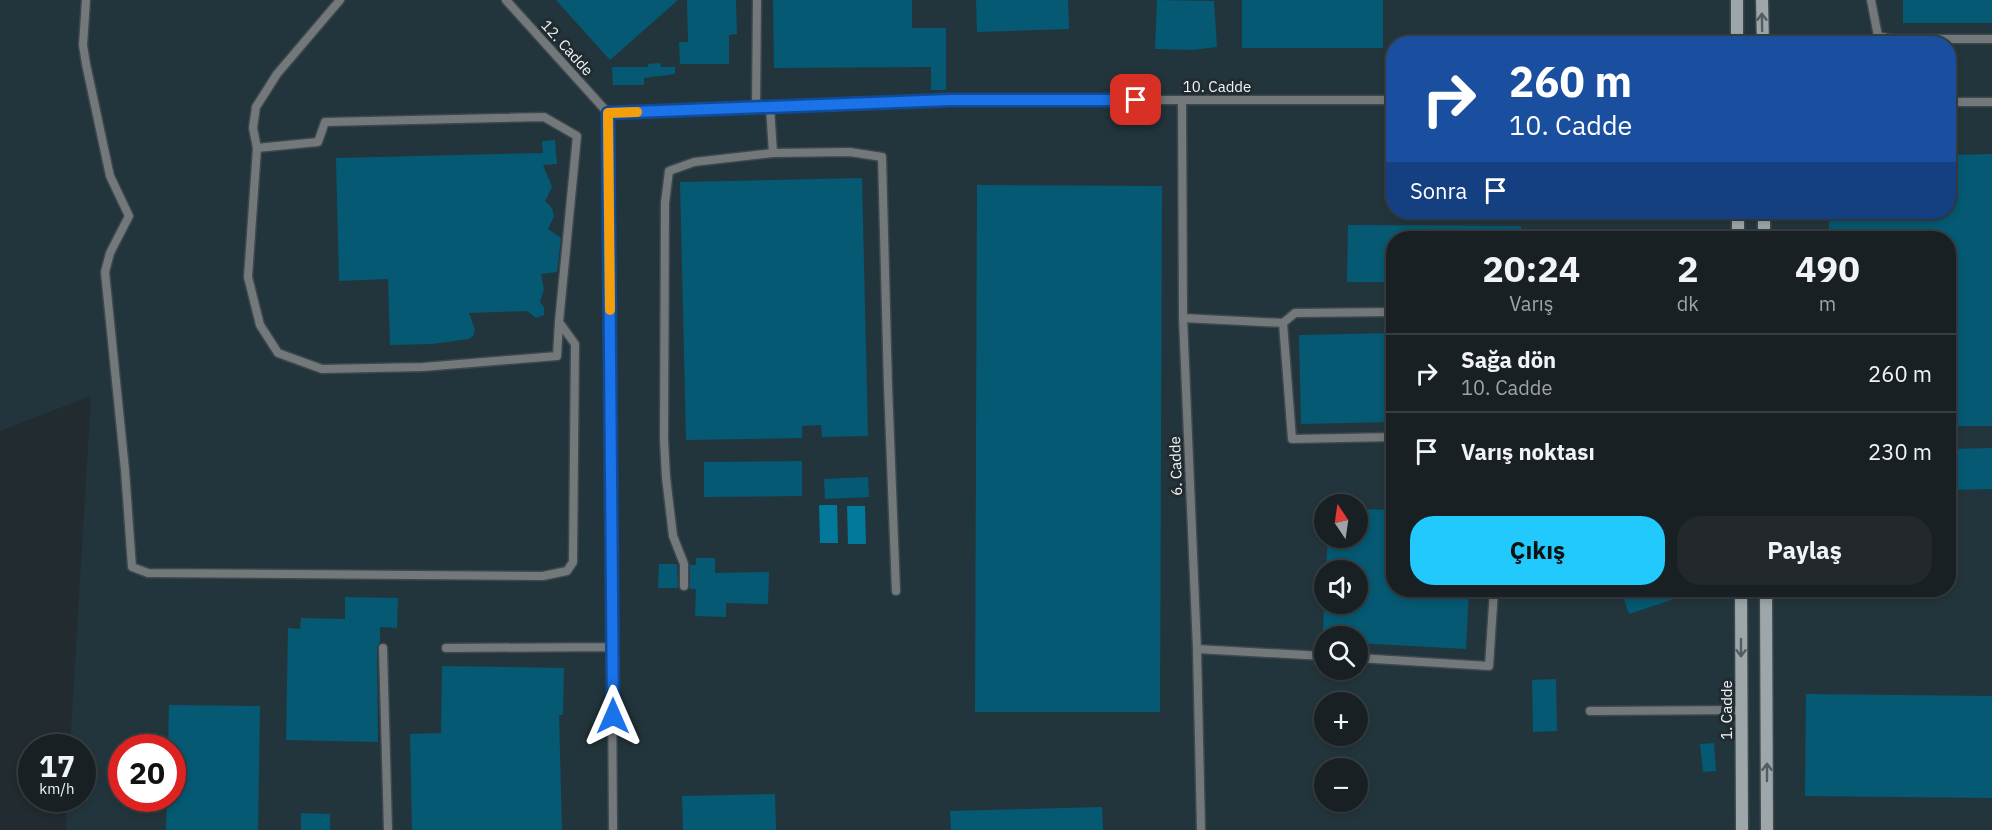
<!DOCTYPE html>
<html lang="tr">
<meta charset="utf-8">
<style>
body{margin:0;font-family:"IBM Plex Sans",sans-serif;background:#22282c;color:#f1f3f6;height:100vh;display:flex;flex-direction:column;font-size:22px;white-space:nowrap}
*{box-sizing:border-box;margin:0}
p{font-size:20px;color:#9fa3a6}
.icon{flex:none;width:33px;height:33px;fill:none;stroke:currentColor;stroke-width:2;stroke-linecap:round;stroke-linejoin:round}
.map{position:relative;flex:1;overflow:hidden}
.details{position:absolute;left:1386px;top:231px;width:570px;height:366px;display:flex;flex-direction:column;background:#192024;border-radius:24px;box-shadow:0 3px 9px #0003,0 0 0 2px #373e41}
.details>*{flex:none}
.top-card{position:absolute;left:1386px;top:36px;width:570px;height:183px;border-radius:24px;box-shadow:0 3px 9px #0003,0 0 0 2px #373e41;background:#1a4fa0;color:#fff;overflow:hidden}
.needle{width:39px;rotate:347deg}
.controls{position:absolute;left:1314px;top:494px;display:grid;gap:12px}
.controls a{display:grid;place-items:center;width:54px;height:54px;border-radius:50%;background:#192024;box-shadow:0 3px 9px #0003,0 0 0 2px #373e41;font-size:30px}
.speed{position:absolute;left:18px;top:734px;display:flex;gap:12px;font-size:30px;font-weight:700;text-align:center}
.speed>*{display:grid;place-content:center;width:78px;height:78px;border-radius:50%;background:#192024;box-shadow:0 3px 9px #0003,0 0 0 2px #373e41;line-height:1}
.speed small{font-size:15px;font-weight:400}
.speed .limit{border:9px solid #d22;background:#fff;color:#111}
.pin{position:absolute;display:grid;place-items:center;width:51px;height:51px;color:#fff;margin:-26px;border-radius:12px;box-shadow:0 3px 9px #0006}
.me{position:absolute;width:66px;margin:-33px;rotate:0deg;stroke-linejoin:round;filter:drop-shadow(0 0 4px #0008)}
.turn{display:flex;align-items:center;gap:21px;height:126px;padding:0 24px;font-size:27px}
.turn .icon{width:78px;height:78px;stroke-width:2.5}
.turn b{display:block;font-size:42px;line-height:51px}
.then{display:flex;align-items:center;height:57px;padding:0 24px;background:#0003;gap:12px;font-size:22px}
.eta{display:flex;justify-content:space-evenly;align-items:center;height:102px;text-align:center}
.eta b{font-size:36px;font-weight:700;line-height:42px}
.button{display:flex;gap:12px;margin-top:auto;padding:12px 24px}
.button a{flex:1;height:69px;border-radius:24px;background:#21c9fd;color:#111;font-size:24px;font-weight:700;line-height:69px;text-align:center}
.button a+a{background:#22282c;color:#f1f3f6}
ul{padding:0;list-style:none}
li{display:flex;align-items:center;gap:18px;height:78px;padding:0 24px;border-top:2px solid #373e41}
li div{flex:1}
li b{display:block;font-size:22px}
li em{font-style:normal}
.map>svg:first-child{display:block}
</style>
<div class="map">
<svg width="1992" height="830" viewBox="0 0 1992 830">
<rect width="100%" height="100%" fill="#212b30"/>
<path fill="#23353c" fill-rule="evenodd" d="M0,0h1992v830h-1926l1,-32h15v-51h-12l21,-351 -91,35zM1394,44h554v168h-554zM1394,238h554v352h-554zM1324,504h34v33h-34zM1324,570h34v33h-34zM1324,636h34v33h-34zM1324,702h34v33h-34zM122,747h50v51h-50zM1324,768h34v33h-34z"/>
<path fill="#02789a" d="M819,505h18l1,38h-18z
M847,506h18l1,38h-18z"/>
<path fill="#055973" d="M556,0h122l-68,60z
M687,0h49l1,34 -8,1v29h-49l-1,-22h9z
M773,0h139v28h34v62h-15v-23l-157,1z
M976,0h92l1,29 -92,3z
M1157,0l57,1 3,46 -25,3 -37,-1z
M1242,0h141v48h-141z
M1903,0h89v23h-89z
M660,63l1,4h14v7l-31,4v7h-31l-1,-18h36v-3z
M555,140l2,24 -14,1 9,22 -7,14 7,7 2,8 -6,13 13,9 -4,34 -16,2 3,15 -4,13 4,5v8l-8,3 -9,-7 -58,2 6,17 -2,6 -4,3 -37,5 -42,1 -2,-66 -49,2 -3,-123 207,-5 -1,-12z
M1992,154v272h-44v-188h-119v-26h119v-57z
M862,178l6,258 -46,1 -1,-12 -19,1v12l-116,2 -6,-258z
M977,185l185,1 -2,526h-185z
M1348,225l173,1v12h-127v44h-47z
M1394,333v89l-93,2 -2,-89z
M1992,448v41l-44,1v-41z
M802,461v35l-98,1v-35z
M868,477l1,20 -44,2 -1,-20z
M1358,509l36,1v80h75l-3,59 -108,-6v-7h-35l1,-33h34v-33h-32l2,-33h30z
M696,558h19v15l54,-1 -1,32 -42,-1v14l-31,-1 1,-27h-6v-24h6z
M659,564h18l1,24h-20z
M1621,590h74v2l-66,22z
M345,597l53,1 -1,30 -17,-1v15l-3,6 1,94 -92,-2 2,-112 12,1 1,-11 44,1z
M442,666l122,2 -1,47h-4l3,115h-150l-2,-96 31,-1z
M1556,679l1,52 -24,1 -1,-52z
M1806,694l186,2v102l-187,-2z
M169,705l91,1 -2,124h-92l1,-32h5v-51h-4z
M1714,743l2,28 -13,1 -3,-28z
M775,794l1,36h-93l-1,-34z
M1102,807l1,23h-152l-1,-19z
M301,813l29,1v16h-29z"/>
<g fill="none" stroke-linecap="round" stroke-linejoin="round">
<defs>
<path id="lane" d="M86,0l-3,45 3,19 24,112 19,40 -19,37 -5,19 20,198 7,97 16,6 395,3 24,-5 6,-9 2,-218 -16,-22
M506,0l102,113
M1871,0l7,36 13,3h101
M1182,100l1,218 14,331 4,181
M1948,102h44
M770,107l3,46
M756,108l1,-108
M608,113l342,-13h444
M608,113l5,717
M257,148l61,-6 7,-20 219,-5 33,19 -18,186 -2,34 -134,11 -101,2 -44,-16 -18,-28 -12,-48 9,-129 -4,-20 3,-21 21,-33 63,-74
M1183,318l100,5 12,-10 99,-1
M1283,323l9,116 102,-2
M684,586v-22l-11,-28 -7,-59 -2,-38 1,-236 4,-32 25,-9 79,-9 77,-1 32,5 6,229 8,205
M383,648l5,182
M446,648l166,-1
M1197,649l127,7
M1358,658l131,8 5,-76
M1590,711l152,-1"/>
<path id="secondary" d="M1737,0v44
M1762,0l1,44
M1738,212v26
M1764,212v26
M1741,590l1,240
M1766,590l1,240"/>
</defs>
<use href="#lane" stroke="#3e474c" stroke-width="11"/>
<use href="#secondary" stroke="#3e474c" stroke-width="15"/>
<use href="#lane" stroke="#73797b" stroke-width="8"/>
<use href="#secondary" stroke="#9da6a9" stroke-width="12"/>
</g>
<defs><path id="oneway-shaft" d="M-6 0H5M1.5-3L5.5 0L1.5 3" fill="none" stroke-width="1.6" stroke-linecap="round" stroke-linejoin="round" transform="scale(1.5)"/></defs>
<g stroke="#535c60">
<use href="#oneway-shaft" transform="translate(1762 22) rotate(-91)"/>
<use href="#oneway-shaft" transform="translate(1741 648) rotate(90)"/>
<use href="#oneway-shaft" transform="translate(1767 772) rotate(-90)"/>
</g>
<g fill="none" stroke-linecap="round" stroke-linejoin="round">
<defs>
<path id="route" d="M613,716l-5,-603 342,-13h186"/>
</defs>
<use href="#route" stroke="#114b97" stroke-width="15"/>
<use href="#route" stroke="#1a73e8" stroke-width="10"/>
<path stroke="#f59e0b" stroke-width="10" d="M610,310l-2,-197 29,-1"/>
</g>
<g text-anchor="middle" stroke-width="6" stroke-linejoin="round" paint-order="stroke">
<g font-size="15" fill="#f0f6f9" stroke="#212b30">
<text transform="translate(567 48) rotate(48)" y="5">12. Cadde</text>
<text x="1217" y="92">10. Cadde</text>
<text transform="translate(1176 466) rotate(-92)" y="5">6. Cadde</text>
<text transform="translate(1727 710) rotate(-90)" y="5">1. Cadde</text>
</g>
</g>
</svg>
<div class="controls">
<a><svg class="needle" viewBox="-14 -14 28 28"><path d="M0-13l5 13h-10z" fill="#e53935"/><path d="M0 13l5-13h-10z" fill="#9fa3a6"/></svg></a>
<a><svg class="icon" aria-label="sound" viewBox="0 0 24 24"><path d="M4 9h4l5-4v14l-5-4H4zM17 9q2 3 0 6"/></svg></a>
<a><svg class="icon" aria-label="search" viewBox="0 0 24 24"><circle cx="10" cy="10" r="6"/><path d="M15 15l6 6"/></svg></a>
<a>+</a>
<a>−</a>
</div>
<div class="speed"><div>17<small>km/h</small></div><div class="limit">20</div></div>
<div class="pin" style="left:1136px;top:100px;background:#d93025"><svg class="icon" aria-label="arrive" viewBox="0 0 24 24"><path d="M6 21V4h12l-3 4 3 4H6"/></svg></div>
<svg class="me" style="left:613px;top:716px" viewBox="-20 -20 40 40"><path d="M0-17L14 15 0 8-14 15z" fill="#1a73e8" stroke="#fff" stroke-width="4"/></svg>
<div class="top-card">
<div class="turn"><svg class="icon" aria-label="right" viewBox="0 0 24 24"><path d="M7 20v-9h11M14 6l5 5-5 5"/></svg><div><b>260 m</b>10. Cadde</div></div>
<div class="then">Sonra<svg class="icon" aria-label="arrive" viewBox="0 0 24 24"><path d="M6 21V4h12l-3 4 3 4H6"/></svg></div>
</div>
<section class="details">
<div class="eta">
<div><b>20:24</b><p>Varış</p></div>
<div><b>2</b><p>dk</p></div>
<div><b>490</b><p>m</p></div>
</div>
<ul>
<li><svg class="icon" aria-label="right" viewBox="0 0 24 24"><path d="M7 20v-9h11M14 6l5 5-5 5"/></svg><div><b>Sağa dön</b><p>10. Cadde</p></div><em>260 m</em></li>
<li><svg class="icon" aria-label="arrive" viewBox="0 0 24 24"><path d="M6 21V4h12l-3 4 3 4H6"/></svg><div><b>Varış noktası</b></div><em>230 m</em></li>
</ul>
<div class="button"><a>Çıkış</a><a>Paylaş</a></div>
</section>
</div>
